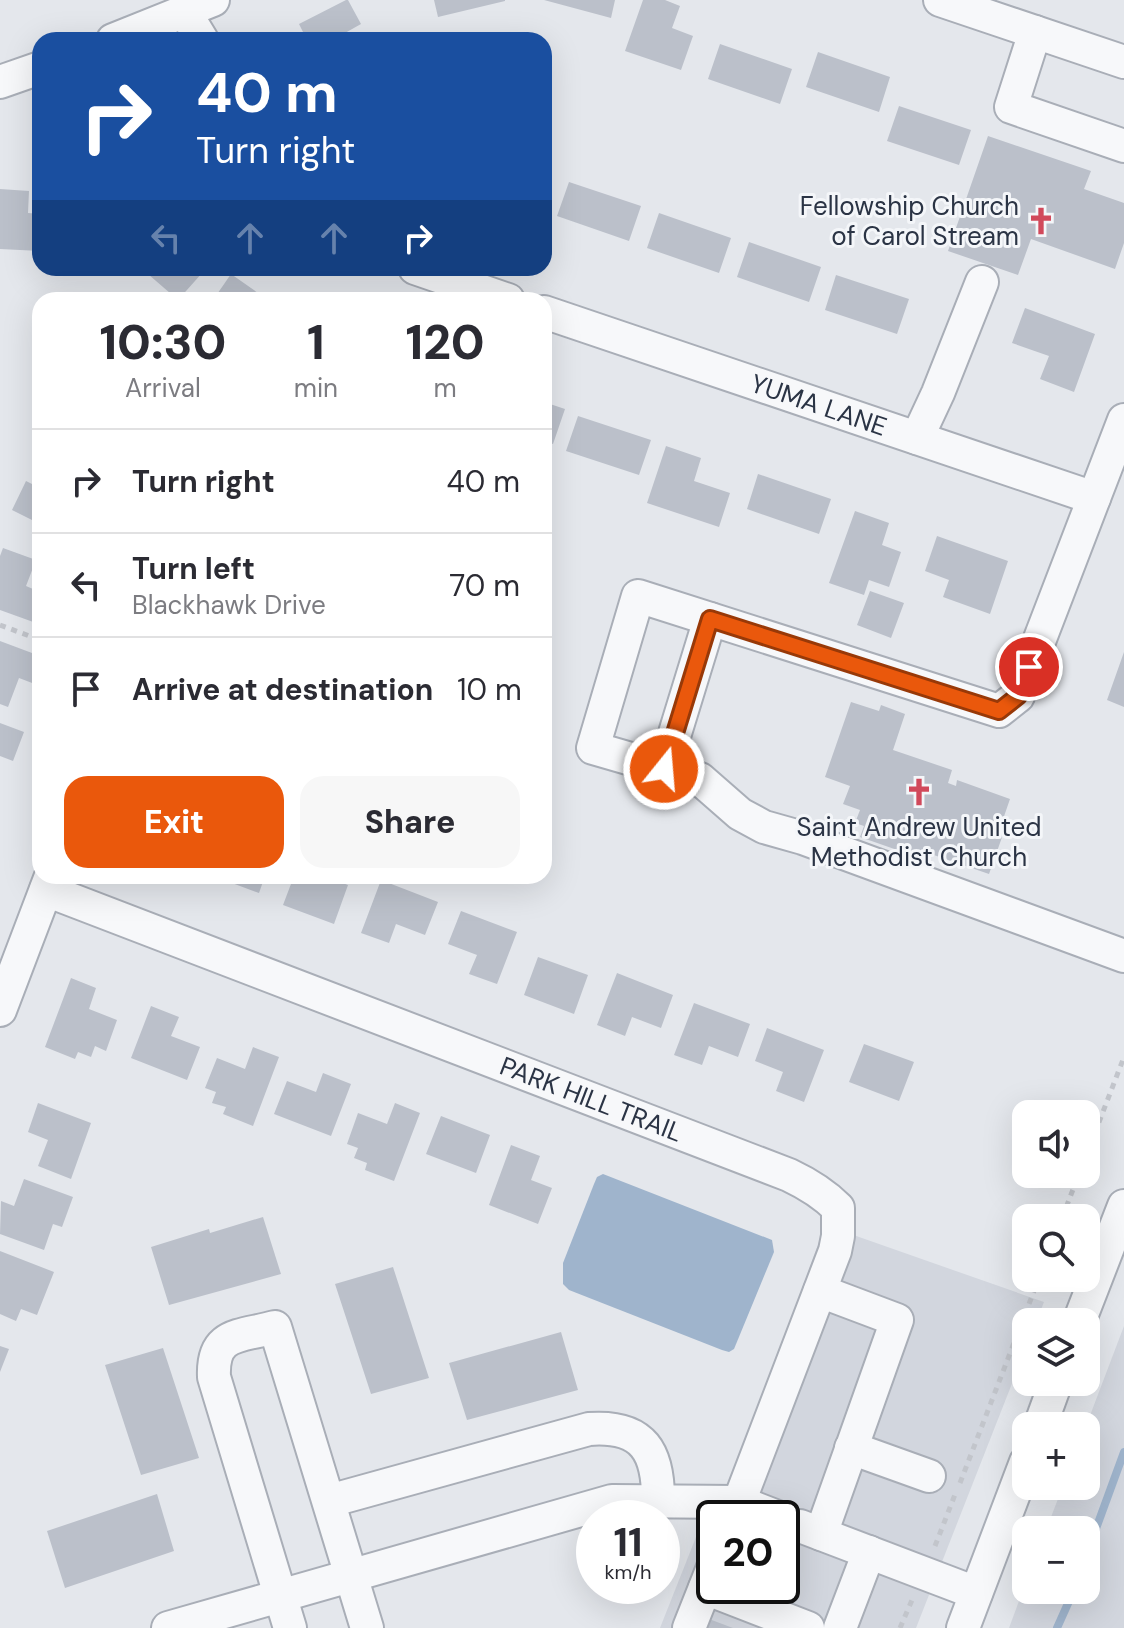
<!DOCTYPE html>
<meta charset="utf-8">
<style>
body{margin:0;font-family:"DM Sans",sans-serif;background:#f7f7f7;color:#2b2b33;height:100vh;display:flex;flex-direction:column;font-size:30px;white-space:nowrap}
*{box-sizing:border-box;margin:0}
p{font-size:26px;color:#7c7c81}
.icon{flex:none;width:44px;height:44px;fill:none;stroke:currentColor;stroke-width:2;stroke-linecap:round;stroke-linejoin:round}
.map{position:relative;flex:1;overflow:hidden}
.side{position:absolute;left:32px;top:292px;width:520px;height:592px;display:flex;flex-direction:column;background:#fff;border-radius:24px;box-shadow:0 8px 32px #0002}
.side>*{flex:none}
.top-card{position:absolute;left:32px;top:32px;width:520px;height:244px;border-radius:24px;box-shadow:0 8px 32px #0002;background:#1a4fa0;color:#fff;overflow:hidden}
.buttons{position:absolute;left:1012px;top:1100px;display:grid;gap:16px}
.buttons a{display:grid;place-items:center;width:88px;height:88px;border-radius:16px;background:#fff;box-shadow:0 8px 32px #0002;font-size:40px}
.speed{position:absolute;left:576px;top:1500px;display:flex;gap:16px;font-size:40px;font-weight:700;text-align:center}
.speed>*{display:grid;place-content:center;width:104px;height:104px;border-radius:50%;background:#fff;box-shadow:0 8px 32px #0002;line-height:1}
.speed small{font-size:20px;font-weight:400}
.speed .limit{border:4px solid #111;border-radius:12px;background:#fff;color:#111}
.pin{position:absolute;display:grid;place-items:center;width:68px;height:68px;color:#fff;margin:-34px;border:4px solid #fff;border-radius:50%;box-shadow:0 2px 8px #0007}
.me{position:absolute;width:88px;margin:-44px;rotate:17deg;stroke-linejoin:round;filter:drop-shadow(0 0 6px #0008)}
.turn{display:flex;align-items:center;gap:28px;height:168px;padding:0 32px;font-size:36px}
.turn .icon{width:104px;height:104px;stroke-width:2.5}
.turn b{display:block;font-size:56px;line-height:68px}
.lanes{display:flex;align-items:center;height:76px;padding:0 32px;background:#0003;justify-content:center;gap:40px;direction:ltr}
.lanes .off{opacity:.35}
.eta{display:flex;justify-content:space-evenly;align-items:center;height:136px;text-align:center}
.eta b{font-size:48px;font-weight:800;line-height:56px}
.primary-button{display:flex;gap:16px;margin-top:auto;padding:16px 32px}
.primary-button a{flex:1;height:92px;border-radius:24px;background:#ea580c;color:#fff;font-size:32px;font-weight:800;line-height:92px;text-align:center}
.primary-button a+a{background:#f7f7f7;color:#2b2b33}
ul{padding:0;list-style:none}
li{display:flex;align-items:center;gap:24px;height:104px;padding:0 32px;border-top:2px solid #e1e1e2}
li div{flex:1}
li b{display:block;font-size:30px}
li em{font-style:normal}
.map>svg:first-child{display:block}
</style>
<div class="map">
<svg width="1124" height="1628" viewBox="0 0 1124 1628">
<rect width="100%" height="100%" fill="#e4e7ec"/>
<path fill="#d2d6de" fill-rule="evenodd" d="M825,1225l219,77 -8,20h-10v26l-110,280h-256l57,-144 13,4zM714,1518h68v68h-68z
M1124,1326v302h-115l17,-46v8h60v-60h-40l17,-44h23v-60z"/>
<path fill="#9fb4cc" d="M603,1174l169,66 2,12 -40,97 -5,3 -7,-2 -153,-60 -6,-6v-21l31,-79 3,-7z"/>
<g fill="none" stroke-linecap="round" stroke-linejoin="round">
<path stroke="#9fb4cc" stroke-width="8" d="M1086,1556l38,-104
M1057,1628l17,-38"/>
</g>
<path fill="#bbc0ca" d="M346,0h2l13,24 -16,9 3,7h-41l-8,-16z
M434,0h71v1l-67,16z
M544,0h71l-4,18z
M643,0h22l15,6 -8,22 21,8 -12,34 -56,-19z
M720,44l72,25 -12,35 -72,-25z
M818,52l72,25 -11,35 -73,-25z
M899,106l72,24 -12,35 -72,-24z
M988,136l103,35 -7,18 40,14v40l-9,26 -84,-30 -13,36 -70,-24z
M569,182l72,24 -12,35 -72,-25z
M0,189l29,2 -1,22 12,1v37l-40,-2z
M659,213l72,25 -12,35 -72,-25z
M749,242l72,25 -12,35 -72,-25z
M141,268h57l5,4 -25,28z
M231,274l37,26h-55z
M836,275l73,24 -12,35 -72,-24z
M1025,308l70,26 -21,58 -34,-13 9,-23 -37,-13z
M544,402l21,7 -12,35 -9,-3z
M578,416l73,24 -12,35 -73,-24z
M666,446l35,12 -7,23 36,12 -11,34 -72,-24z
M40,473v51l-28,-14 14,-29 8,4z
M758,474l73,25 -12,35 -72,-25z
M855,511l34,12 -7,22 19,7 -12,35 -20,-7 -5,15 -35,-12z
M937,536l71,25 -18,53 -47,-17 6,-17 -24,-9z
M3,548l33,12 -10,26 14,6v20l-4,11 -36,-13v-54z
M870,591l34,12 -13,35 -34,-13z
M0,641l40,15v30l-21,-8 -11,29 -8,-3z
M1124,652v55l-17,-7z
M851,702l28,9 2,-6 24,9 -12,36 59,20 -4,13 8,3 1,-6 53,19 -9,26 5,1 -17,48 -64,-22 -2,7 -63,-22 4,-11 -9,-3 5,-13 -17,-6 7,-18 -25,-9z
M0,723l24,9 -11,29 -13,-5z
M234,876h31l-6,17 -27,-10z
M294,876h30l24,9 -14,39 -51,-19z
M381,880l57,22 -13,33 -29,-11 -7,19 -28,-10z
M461,911l56,21 -20,52 -28,-10 8,-19 -29,-11z
M538,957l50,18 -14,39 -50,-19z
M617,973l56,22 -12,33 -29,-11 -7,19 -28,-11z
M71,978l25,10 -7,21 28,11 -11,31 -11,-5 -4,11 -13,-5 -3,7 -30,-12z
M694,1003l56,21 -12,33 -29,-11 -7,19 -28,-10z
M151,1006l28,11 -8,19 29,11 -13,33 -56,-22z
M767,1028l57,22 -20,52 -28,-11 7,-19 -28,-11z
M864,1044l50,18 -15,39 -50,-19z
M253,1047l26,10 -26,69 -30,-12 3,-7 -14,-4 4,-11 -11,-4 12,-30 28,11z
M323,1073l28,11 -20,52 -57,-22 13,-33 29,11z
M38,1103l53,20 -20,56 -33,-13 10,-26 -20,-8z
M395,1103l25,10 -26,68 -29,-11 2,-7 -13,-5 4,-10 -11,-4 11,-31 29,11z
M441,1116l49,19 -14,38 -50,-19z
M511,1145l29,11 -9,24 21,8 -14,36 -49,-19z
M24,1179l49,18 -11,30 -9,-3 -9,26 -44,-16 1,-33 13,5z
M263,1217l18,57 -112,31 -18,-58 58,-18 1,4z
M0,1251l54,21 -17,43 -16,-6 -5,12 -16,-7z
M393,1267l36,111 -58,16 -36,-110z
M561,1332l17,58 -111,30 -18,-57z
M0,1346l9,3 -9,23z
M163,1348l36,110 -58,17 -36,-110z
M157,1494l17,57 -109,37 -18,-57z
M709,1619l24,9h-27z"/>
<g fill="none" stroke-linecap="round" stroke-linejoin="round">
<defs>
<g id="minor">
<path d="M940,0l184,62"/>
<path d="M185,12l17,28"/>
<path d="M1035,32l-24,75 113,39"/>
<path d="M113,40l100,-40"/>
<path d="M0,82l40,-14"/>
<path d="M415,268l93,32"/>
<path id="s1" d="M544,312l550,186"/>
<path d="M1124,420l-106,276 -19,15 -361,-115 -45,152 107,31 40,35 24,13 39,11 321,118"/>
<path d="M917,438l21,-45 44,-111"/>
<path d="M664,769l46,-150"/>
<path id="s2" d="M46,890l743,285c19,9 34,18 49,33v28l-3,15 -102,267"/>
<path d="M0,1010l51,-134"/>
<path d="M820,1291l77,29 -76,214"/>
<path d="M1079,1322l45,-116"/>
<path d="M1040,1426l16,-44"/>
<path d="M851,1448l78,28"/>
<path d="M329,1501l260,-72c55,-4 70,23 69,74"/>
<path d="M800,1526l176,67"/>
<path d="M705,1588l103,40"/>
<path d="M168,1628l444,-127 127,1 41,16"/>
<path d="M290,1628l-76,-251c-2,-45 25,-40 61,-50l92,301"/>
<path d="M689,1628l25,-63"/>
<path d="M840,1628l29,-76"/>
<path d="M963,1628l63,-166"/>
</g>
</defs>
<use href="#minor" stroke="#a9aeb7" stroke-width="36"/>
<path stroke="#c2c5cb" stroke-width="5" stroke-dasharray="6 6" stroke-linecap="butt" d="M0,625l40,15
M1086,1156l38,-99
M1062,1218l17,-44
M960,1483l79,-205
M935,1546l21,-54
M900,1628l12,-28"/>
<use href="#minor" stroke="#f7f8fa" stroke-width="32"/>
</g>
<g fill="none" stroke-linecap="round" stroke-linejoin="round">
<defs>
<path id="route" d="M664,769l46,-150 289,92 19,-15 11,-29"/>
</defs>
<use href="#route" stroke="#983908" stroke-width="20"/>
<use href="#route" stroke="#ea580c" stroke-width="14"/>
</g>
<defs>
<symbol id="church-bare" viewBox="-9 -9 18 18"><path d="M-1.2-6h2.4v3.5h3.3v2.4h-3.3V6h-2.4V-.1h-3.3v-2.4h3.3Z" fill="#d1495b" stroke="#f4f6f9" stroke-width="2.5" paint-order="stroke"/></symbol>
</defs>
<g fill-rule="evenodd">
<use href="#church-bare" x="1021" y="201" width="40" height="40"/>
<use href="#church-bare" x="899" y="772" width="40" height="40"/>
</g>
<g text-anchor="middle" stroke-width="6" stroke-linejoin="round" paint-order="stroke">
<g font-size="26" fill="#2b3445" stroke="#f4f6f9" text-anchor="end">
<text x="1019" y="215">Fellowship Church<tspan x="1019" dy="30">of Carol Stream</tspan></text>
<text x="919" y="836" text-anchor="middle">Saint Andrew United<tspan x="919" dy="30">Methodist Church</tspan></text>
</g>
<g font-size="26" fill="#2b3445" stroke="#f4f6f9">
<text dy="9" stroke="none"><textPath href="#s1" startOffset="290">YUMA LANE</textPath></text>
<text dy="9" stroke="none"><textPath href="#s2" startOffset="584">PARK HILL TRAIL</textPath></text>
</g>
</g>
</svg>
<div class="buttons">
<a><svg class="icon" aria-label="sound" viewBox="0 0 24 24"><path d="M4 9h4l5-4v14l-5-4H4zM17 9q2 3 0 6"/></svg></a>
<a><svg class="icon" aria-label="search" viewBox="0 0 24 24"><circle cx="10" cy="10" r="6"/><path d="M15 15l6 6"/></svg></a>
<a><svg class="icon" aria-label="layers" viewBox="0 0 24 24"><path d="M12 4l9 5-9 5-9-5zM3 14l9 5 9-5"/></svg></a>
<a>+</a>
<a>−</a>
</div>
<div class="speed"><div>11<small>km/h</small></div><div class="limit">20</div></div>
<div class="pin" style="left:1029px;top:667px;background:#d93025"><svg class="icon" aria-label="arrive" viewBox="0 0 24 24"><path d="M6 21V4h12l-3 4 3 4H6"/></svg></div>
<svg class="me" style="left:664px;top:769px" viewBox="-20 -20 40 40"><circle r="17" fill="#ea580c" stroke="#fff" stroke-width="3"/><path d="M0-11L8 9 0 5-8 9z" fill="#fff"/></svg>
<div class="top-card">
<div class="turn"><svg class="icon" aria-label="right" viewBox="0 0 24 24"><path d="M7 20v-9h11M14 6l5 5-5 5"/></svg><div><b>40 m</b>Turn right</div></div>
<div class="lanes"><svg class="icon off" aria-label="left" viewBox="0 0 24 24"><path d="M17 20v-9H6M10 6l-5 5 5 5"/></svg><svg class="icon off" aria-label="ahead" viewBox="0 0 24 24"><path d="M12 20V5M6 11l6-6 6 6"/></svg><svg class="icon off" aria-label="ahead" viewBox="0 0 24 24"><path d="M12 20V5M6 11l6-6 6 6"/></svg><svg class="icon" aria-label="right" viewBox="0 0 24 24"><path d="M7 20v-9h11M14 6l5 5-5 5"/></svg></div>
</div>
<section class="side">
<div class="eta">
<div><b>10:30</b><p>Arrival</p></div>
<div><b>1</b><p>min</p></div>
<div><b>120</b><p>m</p></div>
</div>
<ul>
<li><svg class="icon" aria-label="right" viewBox="0 0 24 24"><path d="M7 20v-9h11M14 6l5 5-5 5"/></svg><div><b>Turn right</b></div><em>40 m</em></li>
<li><svg class="icon" aria-label="left" viewBox="0 0 24 24"><path d="M17 20v-9H6M10 6l-5 5 5 5"/></svg><div><b>Turn left</b><p>Blackhawk Drive</p></div><em>70 m</em></li>
<li><svg class="icon" aria-label="arrive" viewBox="0 0 24 24"><path d="M6 21V4h12l-3 4 3 4H6"/></svg><div><b>Arrive at destination</b></div><em>10 m</em></li>
</ul>
<div class="primary-button"><a>Exit</a><a>Share</a></div>
</section>
</div>
